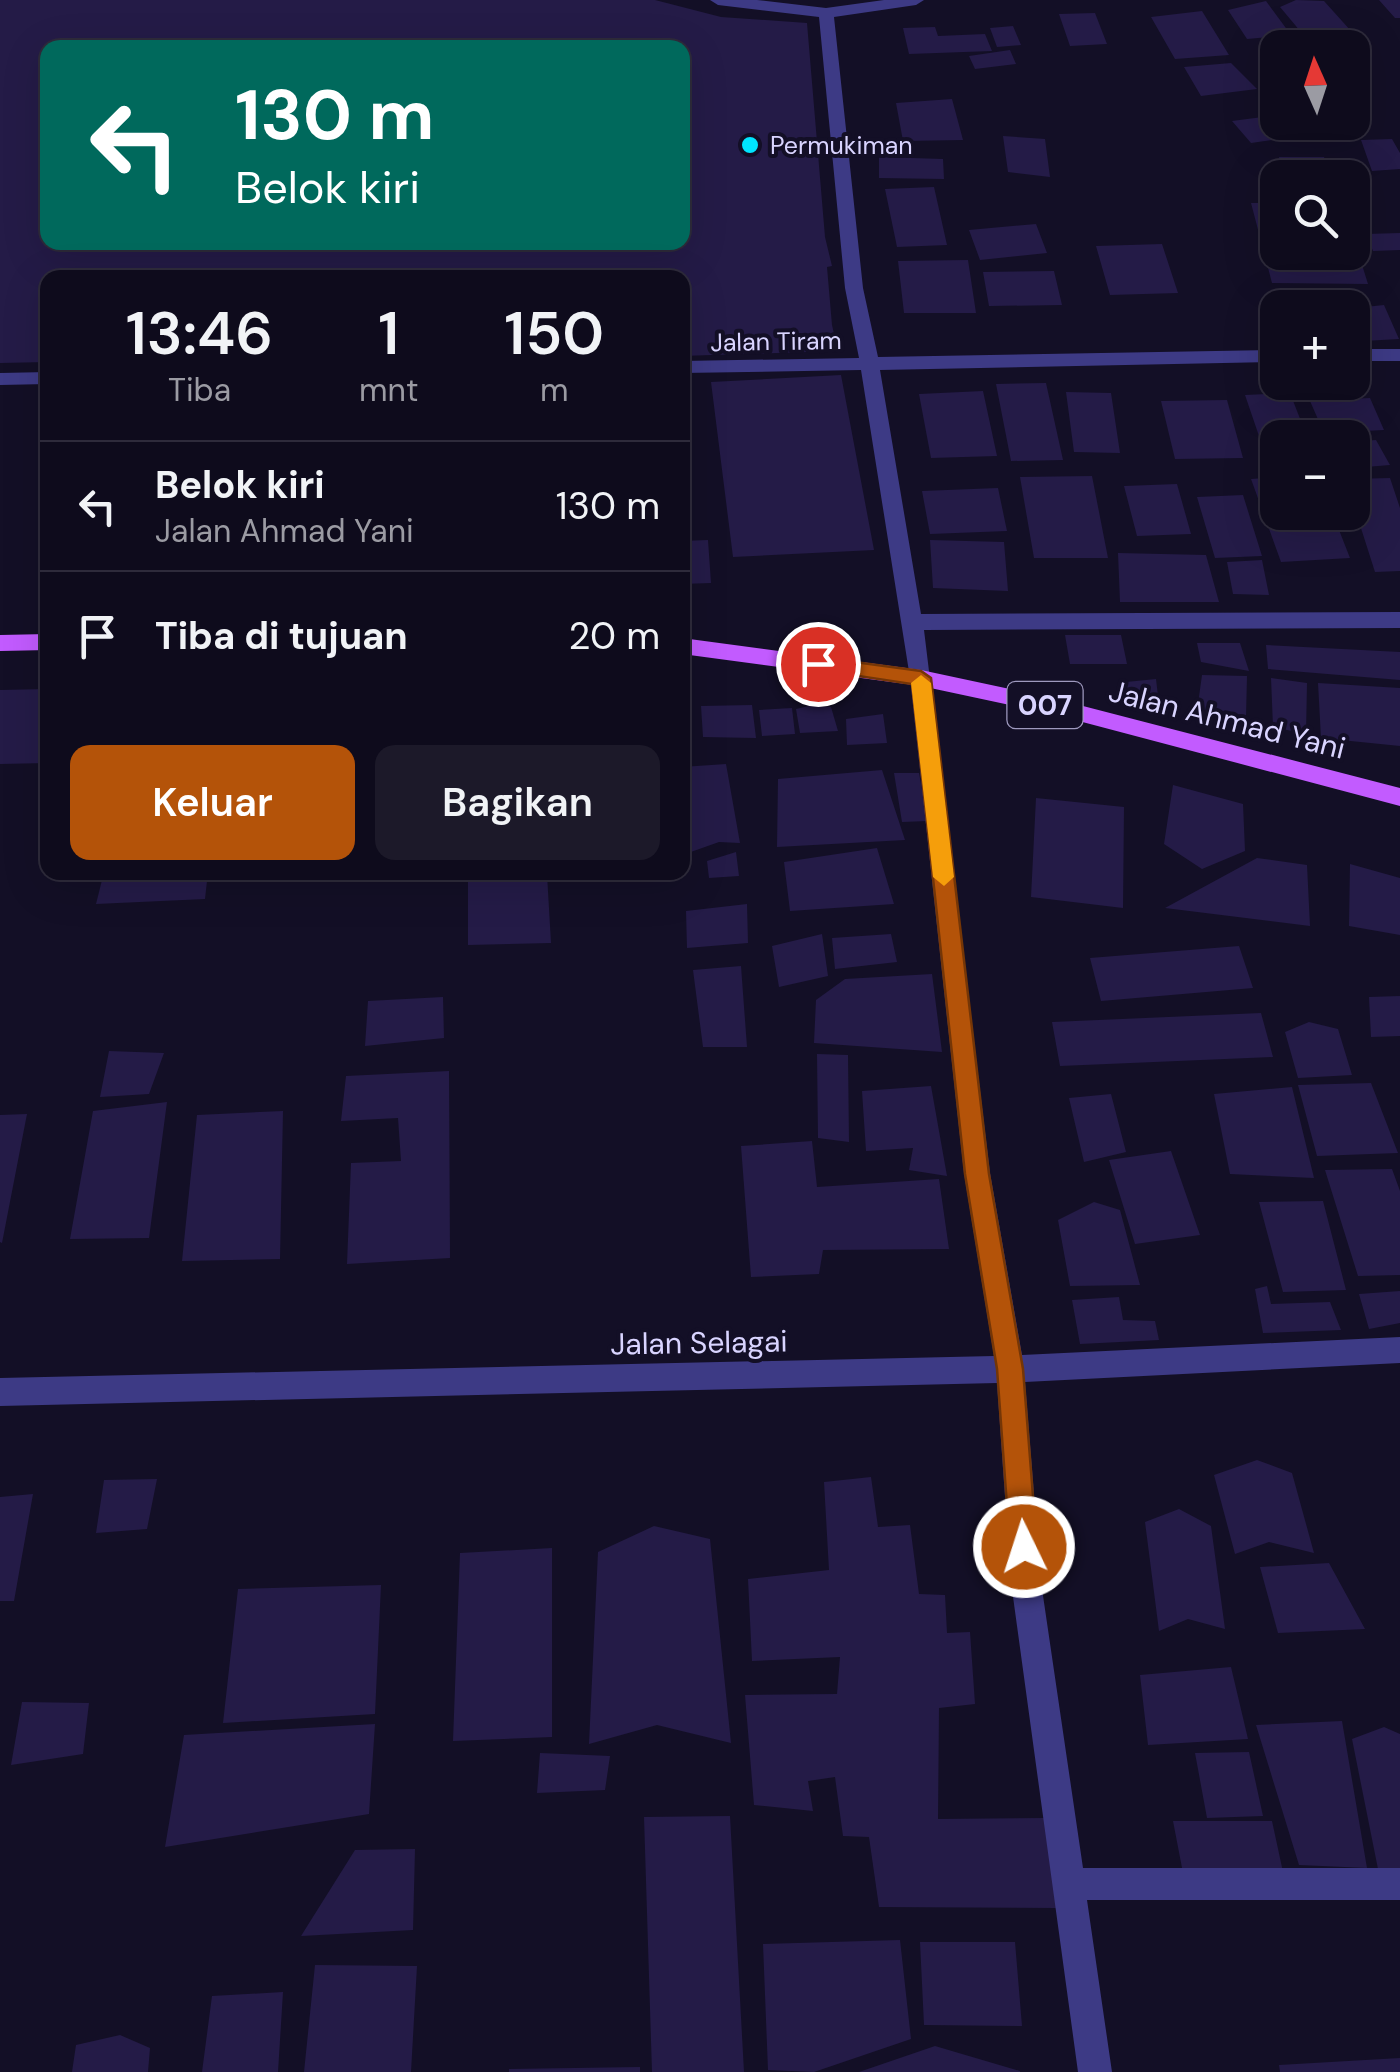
<!DOCTYPE html>
<html lang="id">
<meta charset="utf-8">
<style>
body{margin:0;font-family:"DM Sans",sans-serif;background:#1c1929;color:#f1f3f6;height:100vh;display:flex;flex-direction:column;font-size:38px;white-space:nowrap}
*{box-sizing:border-box;margin:0}
p{font-size:32px;color:#9b9ba3}
.icon{flex:none;width:55px;height:55px;fill:none;stroke:currentColor;stroke-width:2;stroke-linecap:round;stroke-linejoin:round}
.map{position:relative;flex:1;overflow:hidden}
.details{position:absolute;left:40px;top:270px;width:650px;height:610px;display:flex;flex-direction:column;background:#0e0b1c;border-radius:20px;box-shadow:0 10px 40px #0002,0 0 0 2px #2e2b3b}
.details>*{flex:none}
.banner{position:absolute;left:40px;top:40px;width:650px;height:210px;border-radius:20px;box-shadow:0 10px 40px #0002,0 0 0 2px #2e2b3b;background:#00695c;color:#fff;overflow:hidden}
.needle{width:65px;rotate:357deg}
.buttons{position:absolute;left:1260px;top:30px;display:grid;gap:20px}
.buttons a{display:grid;place-items:center;width:110px;height:110px;border-radius:20px;background:#0e0b1c;box-shadow:0 10px 40px #0002,0 0 0 2px #2e2b3b;font-size:50px}
.pin{position:absolute;display:grid;place-items:center;width:85px;height:85px;color:#fff;margin:-42px;border:5px solid #fff;border-radius:50%;box-shadow:0 2px 10px #0007}
.me{position:absolute;width:110px;margin:-55px;rotate:356deg;stroke-linejoin:round;filter:drop-shadow(0 0 8px #0008)}
.turn{display:flex;align-items:center;gap:35px;height:210px;padding:0 30px;font-size:45px}
.turn .icon{width:130px;height:130px;stroke-width:2.5}
.turn b{display:block;font-size:70px;line-height:85px}
.eta{display:flex;justify-content:space-evenly;align-items:center;height:170px;text-align:center}
.eta b{font-size:60px;font-weight:600;line-height:70px}
.cta{display:flex;gap:20px;margin-top:auto;padding:20px 30px}
.cta a{flex:1;height:115px;border-radius:20px;background:#b45309;color:#fff;font-size:40px;font-weight:600;line-height:115px;text-align:center}
.cta a+a{background:#1c1929;color:#f1f3f6}
ul{padding:0;list-style:none}
li{display:flex;align-items:center;gap:30px;height:130px;padding:0 30px;border-top:2px solid #2e2b3b}
li div{flex:1}
li b{display:block;font-size:38px}
li em{font-style:normal}
.map>svg:first-child{display:block}
</style>
<div class="map">
<svg width="1400" height="2072" viewBox="0 0 1400 2072">
<rect width="100%" height="100%" fill="#130f26"/>
<path fill="#241b47" fill-rule="evenodd" d="M0,0h655l66,17 86,6 18,214 7,29 -5,1 5,58 6,26 -156,5v-78h-634v84l-48,1zM48,48h634v194h-634z
M1296,0l28,1 27,30 -45,7 -26,-31z
M1379,0h21v18h-5z
M1266,1l25,34 -44,4 -19,-29z
M1202,11l27,44 -54,4 -24,-42z
M1095,13l12,31 -37,2 -11,-32z
M1013,26l8,19 -24,2 -7,-19z
M935,27l3,9 47,-2 7,17 -83,3 -6,-26z
M1010,50l6,14 -41,5 -6,-13z
M1231,63l26,26 -56,7 -17,-29z
M952,99l11,41 -60,1 -7,-38z
M1278,115v7h5l9,15 -41,6 -19,-22z
M1302,122h48l6,10 -49,7z
M1003,136l42,3 5,38 -42,-5z
M1392,139l8,14v16l-28,2 -11,-31z
M879,157l64,2 1,20 -65,-1z
M1279,157h45l9,21 -52,-7z
M934,187l13,58 -50,2 -12,-58z
M1251,203h27v49h74l1,-16 15,48 -96,-1z
M1036,224l11,29 -67,7 -11,-30z
M1400,233v17l-27,1 -7,-17z
M1162,244l16,49 -68,2 -14,-49z
M968,260l8,53h-72l-6,-52z
M1054,271l8,34 -73,1 -6,-34z
M1384,305l15,34 -35,2 -9,-33z
M841,375l33,175 -141,7 -22,-175z
M1046,383l17,77 -52,1 -15,-77z
M983,391l14,65 -66,2 -12,-64z
M1066,392l45,1 9,60 -46,-1z
M1290,393l16,41 -47,2 -14,-41z
M1370,398l14,32 -60,3 -14,-32z
M1227,400l16,58 -68,1 -14,-58z
M1376,440l14,25 -36,3 -2,-26z
M1092,476l16,82h-74l-14,-81z
M1278,477v35h54l18,46 -69,4 -30,-83z
M1390,478l10,30v63l-25,1 -23,-72v-21z
M1177,484l14,50 -54,2 -13,-50z
M998,488l9,43 -77,3 -8,-43z
M1243,495l19,61 -47,2 -18,-61z
M708,540l3,43 -29,1v-43z
M930,540l74,2 4,49 -75,-3z
M1118,553l88,2 13,47h-99z
M1262,560l7,35 -36,-1 -6,-32z
M1065,635h56l6,29h-57z
M1197,643h43l9,28 -48,-9z
M1266,645l134,7v28l-132,-11z
M1202,675l45,1 -1,41 -49,-6z
M1271,678l36,5 -1,51 -33,-7z
M1156,679l2,17 -29,1 -3,-15z
M1318,683l82,5v58l-79,-8z
M48,689v74l-48,1v-74z
M752,705l4,33 -53,-1 -2,-31z
M813,705l18,2 7,24 -38,2 -4,-24z
M792,708l3,26 -33,2 -3,-26z
M883,714l4,29 -40,2 -1,-26z
M726,764l14,79 -21,-1 -31,11 -6,-31v-55z
M882,770l23,70 -128,7 1,-68z
M894,773h25l9,48 -26,1z
M1173,785l70,19 2,47 -43,18 -38,-25z
M1036,798l88,9 -1,101 -92,-11z
M877,848l17,56 -104,7 -6,-49z
M736,852l3,24 -30,2 -2,-17z
M1257,858l50,7 3,61 -145,-18z
M1350,864l50,14v57l-51,-9z
M104,872h104l-3,27 -109,5z
M547,874l4,69 -83,2v-65z
M747,904l1,39 -61,5 -1,-37z
M822,934l6,42 -49,11 -7,-41z
M891,934l6,28 -62,7 -3,-31z
M1239,946l14,42 -152,13 -11,-43z
M741,966l6,81h-44l-10,-77z
M932,974l10,78 -128,-9 2,-43 29,-21z
M1400,996v40l-29,1 -2,-40z
M443,997l1,41 -79,8 3,-45z
M1261,1013l12,44 -213,9 -8,-44z
M1309,1022l29,7 14,46 -54,3 -13,-46z
M109,1051l55,2 -15,41 -49,3z
M817,1054l31,1 1,87 -31,-4z
M449,1071l1,187 -103,6 4,-101 50,-2 -3,-43 -57,3 5,-45z
M1371,1083l27,70 -81,3 -19,-71z
M931,1086l16,90 -38,-6 4,-22 -47,3 -4,-60z
M1292,1087l22,91 -84,-4 -16,-80z
M1111,1094l15,58 -42,10 -15,-64z
M167,1102l-18,136 -79,1 23,-128z
M283,1111l-3,148 -98,2 15,-146z
M27,1114l-25,129 -2,-1v-127z
M812,1141l5,46 122,-8 10,70 -126,1 -4,24 -68,3 -10,-131z
M1171,1151l29,84 -65,9 -26,-84z
M1392,1169l8,22v84l-42,1 -33,-106z
M1323,1201l23,89 -63,2 -24,-90z
M1094,1202l26,8 20,75 -70,1 -12,-66z
M1267,1286l4,18 59,-2 11,28 -78,3 -8,-44z
M1400,1291v32l-31,6 -10,-35z
M1119,1297l4,23 32,1 4,19 -79,4 -8,-44z
M1257,1460l35,13 22,80 -45,-11 -34,12 -21,-79z
M871,1477l7,50 32,-2 9,69 26,1 2,38 23,-1 5,72 -36,4 -1,111 107,-1 12,90 -178,-1 -10,-70 -26,-1 -8,-59 -27,4 5,30 -59,-6 -9,-110 92,-1 3,-37 -88,4 -4,-82 81,-9 -5,-88z
M157,1479l-10,50 -51,4 8,-53z
M33,1494l-19,107h-14v-104z
M1179,1509l32,17 14,103 -37,-10 -29,12 -14,-109z
M654,1526l56,13 21,204 -74,-18 -68,19 9,-192z
M552,1548v189l-99,4 7,-188z
M1329,1563l36,66 -87,4 -18,-66z
M381,1585l-6,129 -152,9 15,-134z
M1231,1667l17,72 -100,6 -8,-70z
M22,1702l67,1 -6,51 -72,11z
M1342,1721l25,147 -68,-3 -43,-140z
M375,1724l-6,90 -204,33 19,-112z
M1384,1727l16,7v136l-22,-1 -26,-130z
M1249,1752l14,64 -56,2 -12,-65z
M540,1753l70,3 -5,34 -68,3z
M730,1816l14,256h-92l-8,-255z
M1173,1821h99l11,51 -100,1z
M415,1849l-2,81 -112,6 54,-86z
M900,1940l11,99 -97,33 -46,-2 -5,-126z
M920,1942h95l7,84 -98,-1z
M315,1965l102,1 -6,106h-107z
M283,1992l-5,80h-76l10,-76z
M120,2035l30,13 -2,24h-76l4,-27z
M935,2046l85,25v1h-161z
M1400,2058v14h-120l-1,-7z
M640,2067v5h-131v-3z"/>
<g fill="none" stroke-linecap="round" stroke-linejoin="round">
<path fill="#3d3a85" fill-rule="evenodd" d="M710,0h47l69,8 58,-8h40l-8,5 -82,12 29,271 15,69 400,-7v12l-398,8 41,244 479,-2v16l-476,2 66,543 32,182 378,-18v26l-375,19 16,200 42,286h317v32h-313l25,172h-34l-67,-490 -14,-199 -997,23v-28l994,-22 -30,-183 -54,-495 -49,-308 -179,3v-12l177,-3 -14,-70 -26,-271 -101,-12z
M1352,349h48v12h-48z
M48,372v12l-48,1v-12z"/>
<path fill="#c25bff" fill-rule="evenodd" d="M48,634v16l-48,1v-16z
M682,638l239,32 135,29 344,89v18l-344,-91 -135,-29 -239,-32z"/>
</g>
<path fill="#b45309" stroke="#753606" stroke-width="2.5" d="M818,657l103,14 10,7 58,496 34,195 14,178 -4,9 -9,4 -10,-4 -4,-9 -13,-178 -32,-195 -53,-490 -100,-15 -3,-5z"/>
<path fill="#f59e0b" d="M921,675l10,8 23,194 -10,9 -11,-9 -22,-194z"/>
<circle fill="#00e5ff" stroke="#130f26" stroke-width="4" cx="750" cy="145" r="10"/>
<g text-anchor="middle" stroke-width="8" stroke-linejoin="round" paint-order="stroke">
<g font-size="25" fill="#d9d4ff" stroke="#130f26" text-anchor="start">
<text x="770" y="154">Permukiman</text>
</g>
<g font-size="25" fill="#d9d4ff" stroke="#130f26">
<text transform="translate(776 341) rotate(-1)" y="9">Jalan Tiram</text>
</g>
<rect fill="#130f26" stroke="#9e99be" stroke-width="2.5" x="1007.5" y="682" width="75" height="46" rx="8"/>
<g font-size="28" font-weight="bold" fill="#d9d4ff">
<text x="1045" y="715">007</text>
</g>
<g font-size="30" fill="#d9d4ff" stroke="#130f26">
<text transform="translate(1227 720) rotate(14)" y="10">Jalan Ahmad Yani</text>
<text transform="translate(699 1343) rotate(-1)" y="10">Jalan Selagai</text>
</g>
</g>
</svg>
<div class="buttons">
<a><svg class="needle" viewBox="-14 -14 28 28"><path d="M0-13l5 13h-10z" fill="#e53935"/><path d="M0 13l5-13h-10z" fill="#9b9ba3"/></svg></a>
<a><svg class="icon" aria-label="search" viewBox="0 0 24 24"><circle cx="10" cy="10" r="6"/><path d="M15 15l6 6"/></svg></a>
<a>+</a>
<a>−</a>
</div>
<div class="pin" style="left:818px;top:664px;background:#d93025"><svg class="icon" aria-label="arrive" viewBox="0 0 24 24"><path d="M6 21V4h12l-3 4 3 4H6"/></svg></div>
<svg class="me" style="left:1024px;top:1547px" viewBox="-20 -20 40 40"><circle r="17" fill="#b45309" stroke="#fff" stroke-width="3"/><path d="M0-11L8 9 0 5-8 9z" fill="#fff"/></svg>
<div class="banner">
<div class="turn"><svg class="icon" aria-label="left" viewBox="0 0 24 24"><path d="M17 20v-9H6M10 6l-5 5 5 5"/></svg><div><b>130 m</b>Belok kiri</div></div>
</div>
<section class="details">
<div class="eta">
<div><b>13:46</b><p>Tiba</p></div>
<div><b>1</b><p>mnt</p></div>
<div><b>150</b><p>m</p></div>
</div>
<ul>
<li><svg class="icon" aria-label="left" viewBox="0 0 24 24"><path d="M17 20v-9H6M10 6l-5 5 5 5"/></svg><div><b>Belok kiri</b><p>Jalan Ahmad Yani</p></div><em>130 m</em></li>
<li><svg class="icon" aria-label="arrive" viewBox="0 0 24 24"><path d="M6 21V4h12l-3 4 3 4H6"/></svg><div><b>Tiba di tujuan</b></div><em>20 m</em></li>
</ul>
<div class="cta"><a>Keluar</a><a>Bagikan</a></div>
</section>
</div>
